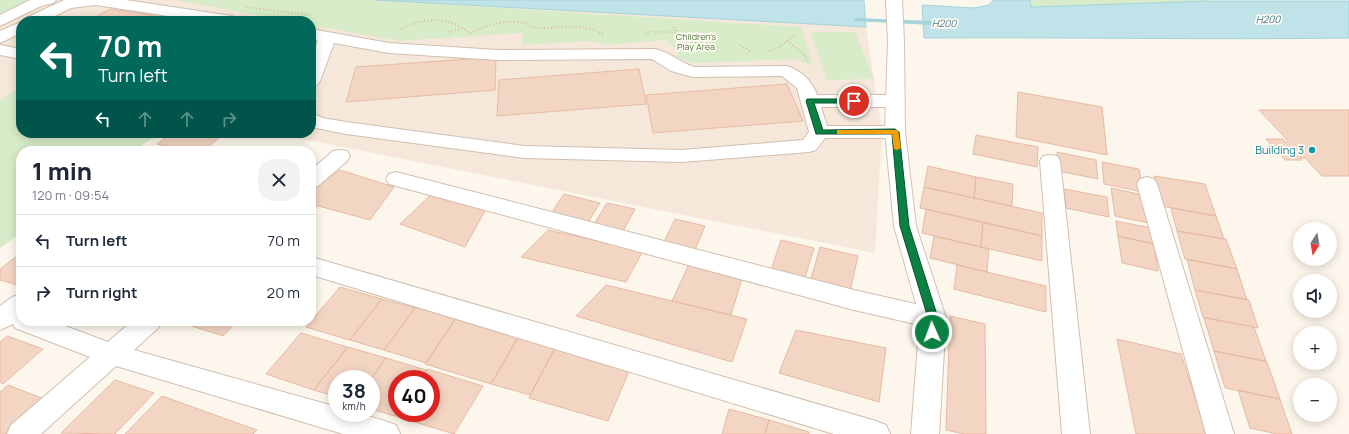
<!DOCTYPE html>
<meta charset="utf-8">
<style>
body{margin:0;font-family:Manrope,sans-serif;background:#f2f2f3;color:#1f2937;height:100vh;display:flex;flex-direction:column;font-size:15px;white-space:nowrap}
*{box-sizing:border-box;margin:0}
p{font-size:13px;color:#747a83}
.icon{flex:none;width:22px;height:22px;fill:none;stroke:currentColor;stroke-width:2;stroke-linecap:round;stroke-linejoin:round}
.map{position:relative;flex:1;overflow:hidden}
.details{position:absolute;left:16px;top:146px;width:300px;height:180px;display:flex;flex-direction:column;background:#fff;border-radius:16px;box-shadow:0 2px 10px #0003}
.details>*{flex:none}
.banner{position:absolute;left:16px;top:16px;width:300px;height:122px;border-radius:16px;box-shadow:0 2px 10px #0003;background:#00695c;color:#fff;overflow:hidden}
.needle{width:26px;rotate:191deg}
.controls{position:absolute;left:1293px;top:222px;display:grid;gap:8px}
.controls a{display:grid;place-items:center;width:44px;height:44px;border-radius:50%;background:#fff;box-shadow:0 2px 10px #0003;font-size:20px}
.speed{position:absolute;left:328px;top:370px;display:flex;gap:8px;font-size:20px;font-weight:700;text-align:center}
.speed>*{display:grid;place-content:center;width:52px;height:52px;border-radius:50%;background:#fff;box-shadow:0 2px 10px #0003;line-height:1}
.speed small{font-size:10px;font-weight:400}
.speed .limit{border:6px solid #d22;background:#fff;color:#111}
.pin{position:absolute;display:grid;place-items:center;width:34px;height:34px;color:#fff;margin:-17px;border:2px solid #fff;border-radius:50%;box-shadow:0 1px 4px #0007}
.me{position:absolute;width:44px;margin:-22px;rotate:358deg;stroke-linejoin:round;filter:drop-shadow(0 0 3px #0008)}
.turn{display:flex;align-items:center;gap:14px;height:84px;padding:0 16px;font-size:18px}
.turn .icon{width:52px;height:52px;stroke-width:2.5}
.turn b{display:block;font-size:28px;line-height:34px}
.lanes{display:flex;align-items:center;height:38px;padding:0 16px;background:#0003;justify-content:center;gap:20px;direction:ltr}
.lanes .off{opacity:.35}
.round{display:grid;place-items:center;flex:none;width:42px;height:42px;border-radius:16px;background:#f2f2f3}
.headline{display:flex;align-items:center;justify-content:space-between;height:68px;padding:0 16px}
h1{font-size:24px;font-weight:800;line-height:30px}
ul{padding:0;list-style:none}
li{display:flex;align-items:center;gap:12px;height:52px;padding:0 16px;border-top:1px solid #e0e1e3}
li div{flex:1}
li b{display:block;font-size:15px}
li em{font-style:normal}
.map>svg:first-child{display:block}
</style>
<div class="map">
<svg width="1349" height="434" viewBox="0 0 1349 434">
<rect width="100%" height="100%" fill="#fdf6ec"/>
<path fill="#f5e8da" d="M0,0h375l491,27 16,104 -7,122 -603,-120h39v-112h-290v66l-21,12z"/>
<path fill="#d8ecc9" d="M0,0h33l-33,17z
M175,0h200l426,27 12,39 -18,-7 -103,4 -14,-6 -2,-8 -10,-9 -59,5 -16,-4 -69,4 1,-12 -124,8 -88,-16v-4h-21z
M1030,0h178v1l-178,6z
M811,32h44l19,47 -48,1z
M21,87v46h138l-25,18h-113v82l-21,15v-149z"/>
<path fill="#bfe3e8" stroke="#a5d3da" d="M375,0h489l2,27z
M993,0h37l1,7 177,-6h141v37c-142,2 -283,-1 -425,0l-2,-33 52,3 15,-3z"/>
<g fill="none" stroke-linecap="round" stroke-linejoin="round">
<path fill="#a5d3da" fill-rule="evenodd" d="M856,18l76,3 3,2 -3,2 -78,-4v-2z"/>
</g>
<path fill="#f3d5c3" stroke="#e6bba3" d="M110,9l78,12h-99z
M496,57l-1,33 -149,12 10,-35z
M639,69l7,35 -149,12 2,-36z
M787,84l16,37 -150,12 -7,-38z
M1018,92l84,15 5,48 -91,-18z
M1259,110h90v66h-27l-17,-18h-5l2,2h-17l-19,-21h17l2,3h4z
M172,133h29l19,4 -17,14h-16l-30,-7z
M976,135l62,12 -1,20 -64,-13z
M1057,152l39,8 2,19 -40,-8z
M1102,162l37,7 4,23 -39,-8z
M928,166l48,11 -2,21 -50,-11z
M340,170l54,17 -24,33 -59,-16v-13z
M1154,176l51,8 11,32 -54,-10z
M976,177l37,7 -1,22 -38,-8z
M924,187l118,26v23l-122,-28z
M1111,188l32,7 5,28 -33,-7z
M1064,189l43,8 2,20 -43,-9z
M433,193l53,16 -21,38 -65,-23z
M564,194l36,9 -13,21 -37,-9z
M607,203l28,6 -13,24 -29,-7z
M1171,208l45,8 8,23 -47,-8z
M926,209l57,13 -2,25 -59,-14z
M675,219l30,7 -11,26 -31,-8z
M1116,221l35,7 3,16 -36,-8z
M983,222l59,14v25l-61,-14z
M548,230l95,21 -17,31 -105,-25z
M1177,231l49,8 11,30 -52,-10z
M934,236l55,13 -2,23 -57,-14z
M1118,236l36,8 4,27 -36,-8z
M781,240l33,8 -10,33 -34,-8z
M820,247l38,9 -8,36 -40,-10z
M21,253v33l-21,-6v-11z
M1187,259l50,10 10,31 -52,-10z
M690,262l54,10 -13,43 -59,-14z
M957,265l89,21v26l-92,-23z
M606,285l141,34 -15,43 -156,-46z
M340,287l42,12 -33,41 -43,-13z
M1195,290l54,10 9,28 -55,-11z
M382,299l33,9 -31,42 -34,-10z
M416,307l40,11 -30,45 -42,-13z
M950,316l35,8 1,110h-22l-18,-4z
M456,318l63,17 -28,49 -66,-20z
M1204,318l50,9 12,34 -52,-10z
M184,321h53l-14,15 -41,-13z
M796,330l90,18 -7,54 -100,-29z
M301,333l46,14 -33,43 -48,-16z
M7,336l36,13 -40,35 -3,-2v-40z
M518,338l37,10 -25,47 -39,-11z
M1117,339l64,15 26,80h-71z
M348,347l38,11 -15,21h-34v18l-23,-7z
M555,348l75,21 -22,52 -79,-23z
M1214,351l53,11 13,37 -55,-11z
M386,358l40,12 -6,9h-23v34l-2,3 -24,-7v-30z
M427,369l56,17 -29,48 -59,-18 2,-3h34v-34h-11z
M115,380l39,13 -39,41 -54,-1z
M8,385l36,14 -38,35h-6v-42z
M1238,390l42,9 12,35h-15l-27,-6z
M162,396l95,34 -4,4h-128z
M729,409l40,11 -4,14h-43z
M769,420l40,12v2h-44z"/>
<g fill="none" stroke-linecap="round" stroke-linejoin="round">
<defs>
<path id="street" d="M30,0h26l-3,3 -12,3 -41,20v-11z
M64,0h62l106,16 6,2 2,3h-39l-105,-16 -25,3 -26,13h-21l2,-3z
M21,22v11l-21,10v-12z
M311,29l78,14 109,7 157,-1c14,3 25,13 39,18l92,-1c14,3 27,16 31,29h79l7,2 2,4 -2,4 -7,2h-75l6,19h68l7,2 3,4 -3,4 -7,2h-70l-9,12 -7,2 -127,10 -158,-4 -178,-24 -35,-7v-14l12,5 23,4 178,24 158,4 121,-10 6,-8 -12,-44 -15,-12 -89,1 -22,-6 -19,-12 -154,1 -109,-7 -55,-10 -14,38 -3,4 -6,1v-27l7,-19 -7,-1z
M0,45l21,4v10l-21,-4z
M340,150l7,1 3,5 -3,5 -29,25 -7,2v-18l22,-19z
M1050,155l7,1 3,5 30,273h-28l-22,-273 3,-5z
M396,172l458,118 79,18 9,3 4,7 -4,7 -9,3 -79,-18 -465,-126 -3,-5 3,-5z
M1147,177l7,2 3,5 77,250h-28l-69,-250 3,-5z
M315,258l561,163 10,4 4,9h-56l-519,-158 -4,-1v-16z
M21,294v27h31l56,21 24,-21h30l-4,7 -24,22 203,57v6c21,0 39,4 59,12l4,9h-57l-227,-68 -75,68h-34l4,-9 79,-68 -75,-29 -2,-4 -13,6v-24l12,-9z"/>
<path id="secondary" d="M886,0h16l2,41 1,91 11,94 30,92 -7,116h-28l9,-116 -26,-92 -9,-94 3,-91z"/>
</defs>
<use href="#street" stroke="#d1beb0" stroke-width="2"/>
<use href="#secondary" stroke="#d6c0b0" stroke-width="2"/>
<path stroke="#d9b8a5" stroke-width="2" stroke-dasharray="1 2.5" stroke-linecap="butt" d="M246,7l66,8
M674,27l10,16 17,8
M401,29c23,-12 50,-13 69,5
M448,32l16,-4
M470,33c16,-8 36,-14 54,-10 5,1 8,5 14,5 23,0 46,-6 66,7
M645,35l5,-4 26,2
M787,41l15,11 6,9
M740,45l10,6
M689,46l13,-7
M769,51l10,-4 15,-11"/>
<use href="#street" fill="#fff" fill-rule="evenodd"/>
<use href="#secondary" fill="#fff" fill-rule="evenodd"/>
</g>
<path fill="#0b8043" stroke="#07532c" d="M807,99h47l4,2 -4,2h-40l9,27 72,-1 4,3 10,94 29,92 -2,17 -4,1 -5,-4 1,-14 -28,-92 -8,-92h-76l-10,-33z"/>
<path fill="#f59e0b" d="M837,130h61l3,18 -4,2 -3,-1 -2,-15h-55z"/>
<circle fill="#0f9aa8" stroke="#fffaf3" stroke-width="1.5" cx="1312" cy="150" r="4"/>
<g text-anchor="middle" stroke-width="3.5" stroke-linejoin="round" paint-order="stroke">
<g font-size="9" fill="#537a41" stroke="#fffaf3">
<text x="696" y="40">Children's<tspan x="696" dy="10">Play Area</tspan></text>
</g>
<g font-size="10" font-style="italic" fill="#437c86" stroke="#fffaf3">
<text transform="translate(1268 19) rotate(-1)" y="4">H200</text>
<text x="944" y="27">H200</text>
</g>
<g font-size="11" fill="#0d838f" stroke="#fffaf3" text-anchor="end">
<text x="1304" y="154">Building 3</text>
</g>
</g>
</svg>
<div class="controls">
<a><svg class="needle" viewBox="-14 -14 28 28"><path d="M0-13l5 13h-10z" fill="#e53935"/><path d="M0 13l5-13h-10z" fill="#747a83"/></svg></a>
<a><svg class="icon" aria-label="sound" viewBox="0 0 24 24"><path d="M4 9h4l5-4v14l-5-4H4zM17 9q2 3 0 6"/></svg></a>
<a>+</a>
<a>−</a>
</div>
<div class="speed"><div>38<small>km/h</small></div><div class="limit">40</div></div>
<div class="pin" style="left:854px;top:101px;background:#d93025"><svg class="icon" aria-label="arrive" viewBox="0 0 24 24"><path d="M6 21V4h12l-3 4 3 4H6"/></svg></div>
<svg class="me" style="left:932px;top:332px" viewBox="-20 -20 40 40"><circle r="17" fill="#0b8043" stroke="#fff" stroke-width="3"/><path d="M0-11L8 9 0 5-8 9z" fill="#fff"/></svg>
<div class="banner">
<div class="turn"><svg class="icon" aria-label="left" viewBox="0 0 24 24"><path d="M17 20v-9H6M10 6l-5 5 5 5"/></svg><div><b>70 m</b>Turn left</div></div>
<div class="lanes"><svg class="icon" aria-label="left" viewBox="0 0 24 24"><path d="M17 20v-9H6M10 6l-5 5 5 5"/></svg><svg class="icon off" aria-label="ahead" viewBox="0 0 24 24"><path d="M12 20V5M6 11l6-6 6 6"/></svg><svg class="icon off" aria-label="ahead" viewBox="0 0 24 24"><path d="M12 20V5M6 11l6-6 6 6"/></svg><svg class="icon off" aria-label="right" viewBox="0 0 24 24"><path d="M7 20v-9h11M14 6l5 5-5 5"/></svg></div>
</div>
<section class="details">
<div class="headline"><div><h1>1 min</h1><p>120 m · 09:54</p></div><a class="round"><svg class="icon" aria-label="close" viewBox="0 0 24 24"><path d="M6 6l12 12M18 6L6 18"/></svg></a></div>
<ul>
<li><svg class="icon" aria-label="left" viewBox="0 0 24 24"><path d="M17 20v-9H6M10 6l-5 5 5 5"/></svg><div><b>Turn left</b></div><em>70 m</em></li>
<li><svg class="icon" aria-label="right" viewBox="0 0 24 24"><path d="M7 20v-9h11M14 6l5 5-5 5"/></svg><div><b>Turn right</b></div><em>20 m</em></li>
</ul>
</section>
</div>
